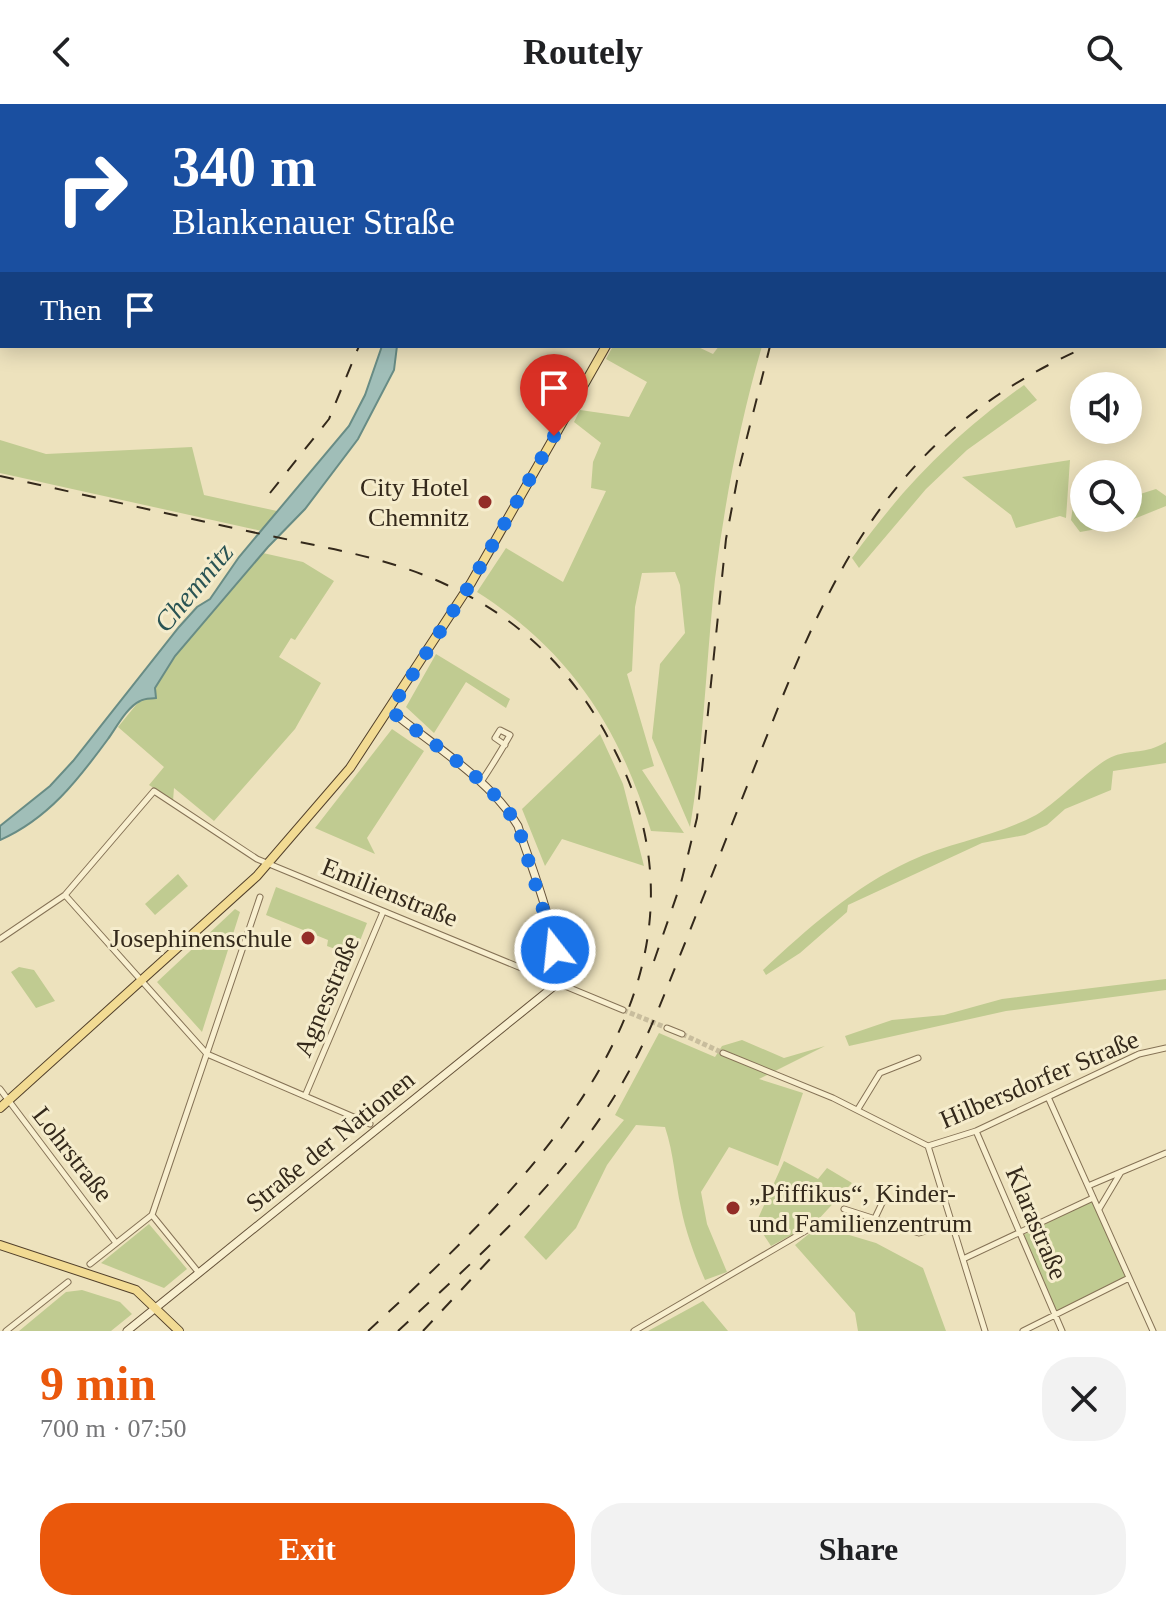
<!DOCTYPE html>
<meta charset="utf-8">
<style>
body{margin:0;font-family:"Times New Roman",serif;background:#f2f2f2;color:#202124;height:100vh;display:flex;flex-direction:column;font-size:30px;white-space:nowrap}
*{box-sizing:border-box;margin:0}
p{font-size:26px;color:#757577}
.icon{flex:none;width:44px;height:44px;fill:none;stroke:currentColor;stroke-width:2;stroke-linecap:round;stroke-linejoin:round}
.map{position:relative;height:1227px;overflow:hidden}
.drawer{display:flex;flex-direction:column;background:#fff;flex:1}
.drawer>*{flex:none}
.banner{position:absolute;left:0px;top:0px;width:1166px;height:244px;box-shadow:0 4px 20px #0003;background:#1a4fa0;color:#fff;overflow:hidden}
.tools{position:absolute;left:1070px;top:268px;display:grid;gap:16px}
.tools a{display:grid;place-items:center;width:72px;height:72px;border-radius:50%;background:#fff;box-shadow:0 4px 20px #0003;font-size:40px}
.pin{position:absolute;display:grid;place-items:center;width:68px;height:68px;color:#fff;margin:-82px -34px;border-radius:50% 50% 50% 0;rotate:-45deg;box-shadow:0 0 8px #0007}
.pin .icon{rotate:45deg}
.me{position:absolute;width:88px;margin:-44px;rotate:344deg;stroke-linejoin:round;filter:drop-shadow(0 0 6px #0008)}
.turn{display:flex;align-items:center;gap:28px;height:168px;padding:0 40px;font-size:36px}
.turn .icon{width:104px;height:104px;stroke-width:2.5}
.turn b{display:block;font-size:56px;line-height:68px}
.then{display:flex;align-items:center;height:76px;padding:0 40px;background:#0003;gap:16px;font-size:30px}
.round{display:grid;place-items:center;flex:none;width:84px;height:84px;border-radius:32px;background:#f2f2f2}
.summary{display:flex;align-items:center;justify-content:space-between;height:136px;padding:0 40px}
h1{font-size:48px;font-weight:700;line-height:60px;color:#ea580c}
.action{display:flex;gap:16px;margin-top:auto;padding:16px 40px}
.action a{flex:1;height:92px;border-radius:32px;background:#ea580c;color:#fff;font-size:32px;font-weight:700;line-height:92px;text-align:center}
.action a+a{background:#f2f2f2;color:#202124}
header{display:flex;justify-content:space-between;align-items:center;height:104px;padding:0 40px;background:#fff;font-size:36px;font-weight:700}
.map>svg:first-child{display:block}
</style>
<header><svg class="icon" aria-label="back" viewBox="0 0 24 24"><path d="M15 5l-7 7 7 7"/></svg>Routely<svg class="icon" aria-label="search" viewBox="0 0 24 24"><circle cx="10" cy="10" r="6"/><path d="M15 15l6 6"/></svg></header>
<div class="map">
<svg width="1166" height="1227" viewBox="0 0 1166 1227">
<rect width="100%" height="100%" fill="#ede2bd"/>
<path fill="#e3ddaa" d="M983,0h183v53l-2,-51z"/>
<path fill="#c0cb91" d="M613,242h83l17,8 6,-8h43c-22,76 -37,154 -47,233 -9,82 -11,165 -25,248l-38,-89 8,-74 25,-31 -5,-48 -5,-13 -33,1 -7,34 -3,64 -5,3 27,92 -12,4 42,63 -33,-2c-32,-104 -81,-180 -174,-239l29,-44 57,34 43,-91 -15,-3 2,-26 8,-19 -27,-21 6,-12 49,7 18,-35 -41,-23z
M1024,281l13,15 -70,50 -41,39 -67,79 -7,-10c51,-71 101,-122 172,-173z
M0,336l46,14 146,-7 12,48 73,16 -15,20 -262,-58z
M1070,356l-4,58 -6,-2 -44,12 -5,-13 -49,-38z
M1156,385l10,7v10l-47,19 -39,7 -9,-12 4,-29 9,4v23h44v-24l6,2z
M263,449l40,9 31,19 -39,59 -4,-2 -12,19 42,26 -26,46 -81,92 -40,-33 -1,13 -24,-16 15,-18 -46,-40 22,-27 16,-3 -1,-8 20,-33z
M436,550l74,45 -4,9 -40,-26 -32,51 -28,-26z
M392,625l32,22 -57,87 8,16 -60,-26z
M600,630l23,50 21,82 -82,-27 -17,27 -23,-57z
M1166,638v21l-53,8 -2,19 -46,19 -18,16 -22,10 -43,8 -134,62 -1,7 -47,41 -34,22 -3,-5c44,-41 92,-84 147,-109 41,-19 87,-25 126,-46 21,-12 61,-54 78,-59 19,-7 30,-1 52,-14z
M178,770l10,12 -33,29 -10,-11z
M276,783l91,36 -13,33 -27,-10 1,-6 -62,-25z
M235,805l5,3 -38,120 -45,-50z
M19,863l15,3 21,31 -19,7 -25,-36z
M1166,875v11l-160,21 -157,35 -4,-10 47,-16 52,-5 58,-16z
M659,929l56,24 7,-11 20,-6 42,18 41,-12 -66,33 44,14 -25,73 -49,-19 -28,45 6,32 20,48 -22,8c-10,-23 -19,-47 -24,-72 -6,-27 -7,-54 -16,-81l-29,-2 -29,40 -31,63 -30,32 -22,-23 100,-117 -9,-5z
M784,1057l34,18 9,-11 25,15 -36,39 -45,24 -15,-23z
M1093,1096l34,77 -71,36 -35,-77z
M149,1120l38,45 -23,19 -63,-25z
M819,1122l57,17 47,25 23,63h-88l-3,-18 -60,-68z
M82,1186l38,12 12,12 -21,17h-92l47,-39z
M703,1197l25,30h-80z"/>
<path fill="#a0beb8" stroke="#688c85" stroke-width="2" d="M382,242h15l-3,24 -36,69 -53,70 -37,38 -93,109 -20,32 1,10c-4,1 -11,0 -16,3 -13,6 -24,27 -32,38 -30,41 -60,80 -108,101v-14l50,-40 23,-25 106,-134 18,-20 13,-8 29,-42 110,-131 16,-31z"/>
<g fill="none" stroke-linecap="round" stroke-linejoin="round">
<path stroke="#c8bd9d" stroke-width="5" stroke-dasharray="5 2.5" stroke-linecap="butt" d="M623,906l44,18
M682,930l41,19"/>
<defs>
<path id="minor" d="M801,0l6,2
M776,2l5,-2
M1164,59l2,1
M481,678c10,-15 20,-31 29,-47l-10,-5 -5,8 10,7
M65,791l142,159 163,70
M0,835l65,-44 89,-104 103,68 366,151
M667,924l15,6
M723,949l110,45 95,48
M0,985l116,154
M305,992l78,-184
M1048,993l105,234
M858,1005l22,-36 38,-15
M976,1027l86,200
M928,1042l48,-15 163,-77 27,-6
M928,1042l57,185
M1121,1068l45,-19
M1088,1082l33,-14 -22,37
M844,1105l75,24 33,-10
M152,1111l108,-318
M152,1111l47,58
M875,1114l9,-19 -3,-12
M963,1155l130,-61
M90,1160l62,-49
M6,1227l62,-49
M634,1227l185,-108
M1023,1227l106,-53"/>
<path id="secondary" d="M127,1227l426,-344c14,-38 -23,-121 -35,-161 -28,-47 -86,-81 -128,-116"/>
<path id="primary" d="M537,0l2,2
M0,1004l257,-232 93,-108 121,-185 135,-237
M0,1141l136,45 43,41"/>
</defs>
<use href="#minor" stroke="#857256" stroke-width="7"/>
<use href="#secondary" stroke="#66533a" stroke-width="9"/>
<use href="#primary" stroke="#52402b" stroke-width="10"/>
<use href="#minor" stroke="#f8efcf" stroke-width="5"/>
<use href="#secondary" stroke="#f8efcf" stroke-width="7"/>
<use href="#primary" stroke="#f2db93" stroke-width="8"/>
<path stroke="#34291b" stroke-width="2" stroke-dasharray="14 14" stroke-linecap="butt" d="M373,0l1,2
M388,0l1,2
M809,0v2
M1164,212l2,-1
M0,372c89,20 177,40 266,59 61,13 124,23 181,50 78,36 131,91 169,168 118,235 -88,431 -248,578
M270,389l59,-74 30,-73
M654,857l27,-78 16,-65 29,-279 14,-74 30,-119
M398,1227c85,-79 173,-154 230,-258 23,-41 39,-86 57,-130 29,-73 58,-147 87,-220 69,-175 134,-297 316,-377
M423,1227l68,-73"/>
</g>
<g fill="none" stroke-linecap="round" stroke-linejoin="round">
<path stroke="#1a73e8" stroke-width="14" stroke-dasharray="0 25.2" d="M554,332l-83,147 -81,127c43,36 99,67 128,116l37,124"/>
</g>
<g fill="#932d27" stroke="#f5eccc" stroke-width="3">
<circle cx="485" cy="398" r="8"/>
<circle cx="308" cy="834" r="8"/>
<circle cx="733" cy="1104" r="8"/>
</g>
<g text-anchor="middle" stroke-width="6" stroke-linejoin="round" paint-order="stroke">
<g font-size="26" fill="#34291b" stroke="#f5eccc" text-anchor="end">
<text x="469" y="392">City Hotel<tspan x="469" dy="30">Chemnitz</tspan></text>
<text x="292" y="843">Josephinenschule</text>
<text x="749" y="1098" text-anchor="start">„Pfiffikus“, Kinder-<tspan x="749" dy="30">und Familienzentrum</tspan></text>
</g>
<g font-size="26" fill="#34291b" stroke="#f5eccc">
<text transform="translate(390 788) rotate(22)" y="9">Emilienstraße</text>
<text transform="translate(326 892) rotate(-67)" y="9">Agnesstraße</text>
<text transform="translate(1039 975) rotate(-23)" y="9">Hilbersdorfer Straße</text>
<text transform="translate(330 1037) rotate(-39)" y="9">Straße der Nationen</text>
<text transform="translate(73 1050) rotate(52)" y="9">Lohrstraße</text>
<text transform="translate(1037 1119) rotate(67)" y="9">Klarastraße</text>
</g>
<g font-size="28" font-style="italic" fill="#2a5454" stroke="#f5eccc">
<text transform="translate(193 483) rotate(-50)" y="10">Chemnitz</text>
</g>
</g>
</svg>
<div class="tools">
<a><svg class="icon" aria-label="sound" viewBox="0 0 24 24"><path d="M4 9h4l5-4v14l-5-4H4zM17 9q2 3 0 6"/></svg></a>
<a><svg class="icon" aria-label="search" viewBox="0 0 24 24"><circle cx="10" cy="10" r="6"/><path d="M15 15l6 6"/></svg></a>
</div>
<div class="pin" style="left:554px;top:332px;background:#d93025"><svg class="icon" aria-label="arrive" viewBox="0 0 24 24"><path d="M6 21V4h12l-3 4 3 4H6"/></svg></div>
<svg class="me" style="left:555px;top:846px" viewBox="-20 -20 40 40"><circle r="17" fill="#1a73e8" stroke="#fff" stroke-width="3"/><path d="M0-11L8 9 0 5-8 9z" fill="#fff"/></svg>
<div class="banner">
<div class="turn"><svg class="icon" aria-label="right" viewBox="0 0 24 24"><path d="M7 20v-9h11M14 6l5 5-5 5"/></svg><div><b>340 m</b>Blankenauer Straße</div></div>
<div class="then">Then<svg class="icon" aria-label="arrive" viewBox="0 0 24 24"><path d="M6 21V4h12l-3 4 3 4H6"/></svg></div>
</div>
</div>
<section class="drawer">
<div class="summary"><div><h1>9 min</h1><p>700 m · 07:50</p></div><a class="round"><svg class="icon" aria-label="close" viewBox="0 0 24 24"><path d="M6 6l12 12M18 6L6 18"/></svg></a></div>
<div class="action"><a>Exit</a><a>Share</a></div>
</section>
